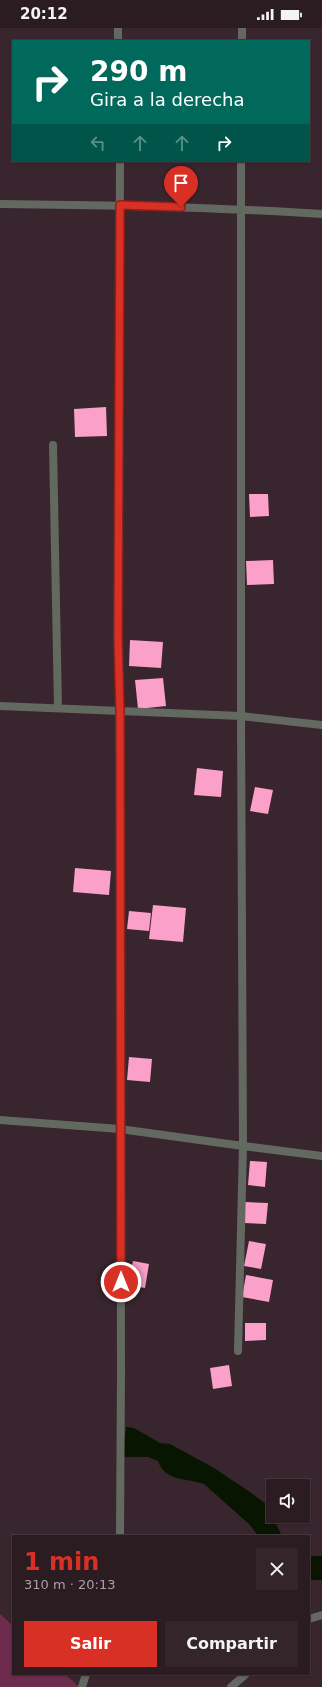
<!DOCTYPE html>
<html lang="es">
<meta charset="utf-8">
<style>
body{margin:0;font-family:"DejaVu Sans",sans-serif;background:#33252a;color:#f1f3f6;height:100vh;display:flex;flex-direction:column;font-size:15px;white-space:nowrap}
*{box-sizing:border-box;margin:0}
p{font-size:13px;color:#a6a1a5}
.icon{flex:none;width:22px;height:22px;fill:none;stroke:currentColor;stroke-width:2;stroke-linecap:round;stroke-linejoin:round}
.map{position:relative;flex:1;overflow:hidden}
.drawer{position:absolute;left:12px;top:1507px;width:298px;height:140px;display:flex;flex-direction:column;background:#2b1c22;border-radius:0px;box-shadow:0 1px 3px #0004,0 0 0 1px #473a40}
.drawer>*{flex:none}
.guide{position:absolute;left:12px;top:12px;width:298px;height:122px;border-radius:0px;box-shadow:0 1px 3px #0004,0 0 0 1px #473a40;background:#00695c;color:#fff;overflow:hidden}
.tools{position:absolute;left:266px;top:1451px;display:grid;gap:8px}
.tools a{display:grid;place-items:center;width:44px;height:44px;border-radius:0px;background:#2b1c22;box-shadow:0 1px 3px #0004,0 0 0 1px #473a40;font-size:20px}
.pin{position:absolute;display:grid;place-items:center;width:34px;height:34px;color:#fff;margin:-41px -17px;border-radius:50% 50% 50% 0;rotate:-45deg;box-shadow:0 0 4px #0007}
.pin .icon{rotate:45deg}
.me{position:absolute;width:44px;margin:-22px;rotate:0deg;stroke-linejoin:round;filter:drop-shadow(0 0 3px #0008)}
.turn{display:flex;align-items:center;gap:14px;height:84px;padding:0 12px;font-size:18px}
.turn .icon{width:52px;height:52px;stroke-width:2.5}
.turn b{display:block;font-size:28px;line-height:34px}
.lanes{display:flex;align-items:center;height:38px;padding:0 12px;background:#0003;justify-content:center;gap:20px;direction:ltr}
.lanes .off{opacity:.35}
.round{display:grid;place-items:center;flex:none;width:42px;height:42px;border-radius:0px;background:#33252a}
.head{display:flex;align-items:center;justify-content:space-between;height:68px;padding:0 12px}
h1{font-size:24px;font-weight:700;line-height:30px;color:#d93025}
.cta{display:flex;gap:8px;margin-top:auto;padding:8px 12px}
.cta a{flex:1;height:46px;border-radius:0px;background:#d93025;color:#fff;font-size:16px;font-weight:700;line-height:46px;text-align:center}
.cta a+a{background:#33252a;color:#f1f3f6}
.status{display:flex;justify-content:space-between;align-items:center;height:28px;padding:0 20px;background:#2b1c22;direction:ltr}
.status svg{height:11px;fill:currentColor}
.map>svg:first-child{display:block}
</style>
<div class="status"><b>20:12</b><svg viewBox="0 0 49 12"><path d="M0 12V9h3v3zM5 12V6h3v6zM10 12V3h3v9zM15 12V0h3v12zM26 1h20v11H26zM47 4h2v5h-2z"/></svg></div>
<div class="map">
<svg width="322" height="1659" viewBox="0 0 322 1659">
<rect width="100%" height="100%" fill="#39252e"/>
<path fill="#6d2c4d" d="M0,1586l13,12v48h52l14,13h-79z"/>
<path fill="#081601" d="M126,1399l8,1 26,15 10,1 44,24 36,24 16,12 16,32h-24l-8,-11 -46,-41c-16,-6 -39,-2 -46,-23l-10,-4h-23l-2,-3z
M309,1528h13v24h-13z"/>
<path fill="#fba0c9" d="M106,379l1,29 -32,1 -1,-28z
M249,466h19l1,22 -19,1z
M273,532l1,24 -27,1 -1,-24z
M130,612l33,2 -2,26 -32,-2z
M163,650l3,28 -28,3 -3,-29z
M197,740l26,3 -2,26 -27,-2z
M255,759l18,3 -5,24 -18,-3z
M75,840l36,3 -2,24 -36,-3z
M153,877l33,3 -3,34 -34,-3z
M129,883l22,2 -2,18 -22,-2z
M129,1029l23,2 -2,23 -23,-2z
M250,1133l17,1 -2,25 -17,-2z
M245,1174l23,1 -2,21 -22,-1z
M249,1213l17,3 -5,25 -17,-3z
M133,1233l16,3 -4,24 -17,-3z
M246,1247l27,5 -4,22 -27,-5z
M245,1295h21v17l-21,1z
M229,1337l3,21 -19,3 -3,-21z"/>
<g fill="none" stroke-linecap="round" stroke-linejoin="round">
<path stroke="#636860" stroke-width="8" d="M118,0v13
M242,13v-13
M0,176c108,1 215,3 322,10
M53,417l5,263
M0,678l241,10 81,9
M0,1092l120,9 123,17 79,10
M238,1323l5,-205 -2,-430v-555
M120,1508l1,-162 -1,-663 -2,-74 2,-476
M309,1591l13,-4
M82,1659l4,-13
M231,1659l15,-13"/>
</g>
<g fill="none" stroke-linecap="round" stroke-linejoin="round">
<defs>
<path id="route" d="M121,1254l-1,-571 -2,-74 2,-432 61,2"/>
</defs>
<use href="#route" stroke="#8d1f18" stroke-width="10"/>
<use href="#route" stroke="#d93025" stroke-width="7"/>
</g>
</svg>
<div class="tools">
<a><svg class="icon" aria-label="sound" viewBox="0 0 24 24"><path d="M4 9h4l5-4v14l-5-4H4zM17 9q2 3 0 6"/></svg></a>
</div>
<div class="pin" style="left:181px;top:179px;background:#d93025"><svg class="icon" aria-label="arrive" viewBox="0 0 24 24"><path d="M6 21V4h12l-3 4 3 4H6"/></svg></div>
<svg class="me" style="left:121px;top:1254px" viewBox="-20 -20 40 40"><circle r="17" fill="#d93025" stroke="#fff" stroke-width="3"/><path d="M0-11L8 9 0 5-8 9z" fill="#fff"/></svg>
<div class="guide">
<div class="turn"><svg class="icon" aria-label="right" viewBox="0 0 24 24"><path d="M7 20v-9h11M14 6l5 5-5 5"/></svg><div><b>290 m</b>Gira a la derecha</div></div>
<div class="lanes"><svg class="icon off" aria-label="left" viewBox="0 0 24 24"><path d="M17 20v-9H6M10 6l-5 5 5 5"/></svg><svg class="icon off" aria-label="ahead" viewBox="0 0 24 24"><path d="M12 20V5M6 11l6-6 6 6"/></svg><svg class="icon off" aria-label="ahead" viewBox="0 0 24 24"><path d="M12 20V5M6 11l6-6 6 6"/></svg><svg class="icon" aria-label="right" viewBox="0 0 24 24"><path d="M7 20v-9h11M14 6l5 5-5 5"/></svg></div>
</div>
<section class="drawer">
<div class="head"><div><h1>1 min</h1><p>310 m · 20:13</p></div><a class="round"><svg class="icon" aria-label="close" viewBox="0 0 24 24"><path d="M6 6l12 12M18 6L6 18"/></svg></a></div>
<div class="cta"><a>Salir</a><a>Compartir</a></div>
</section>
</div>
